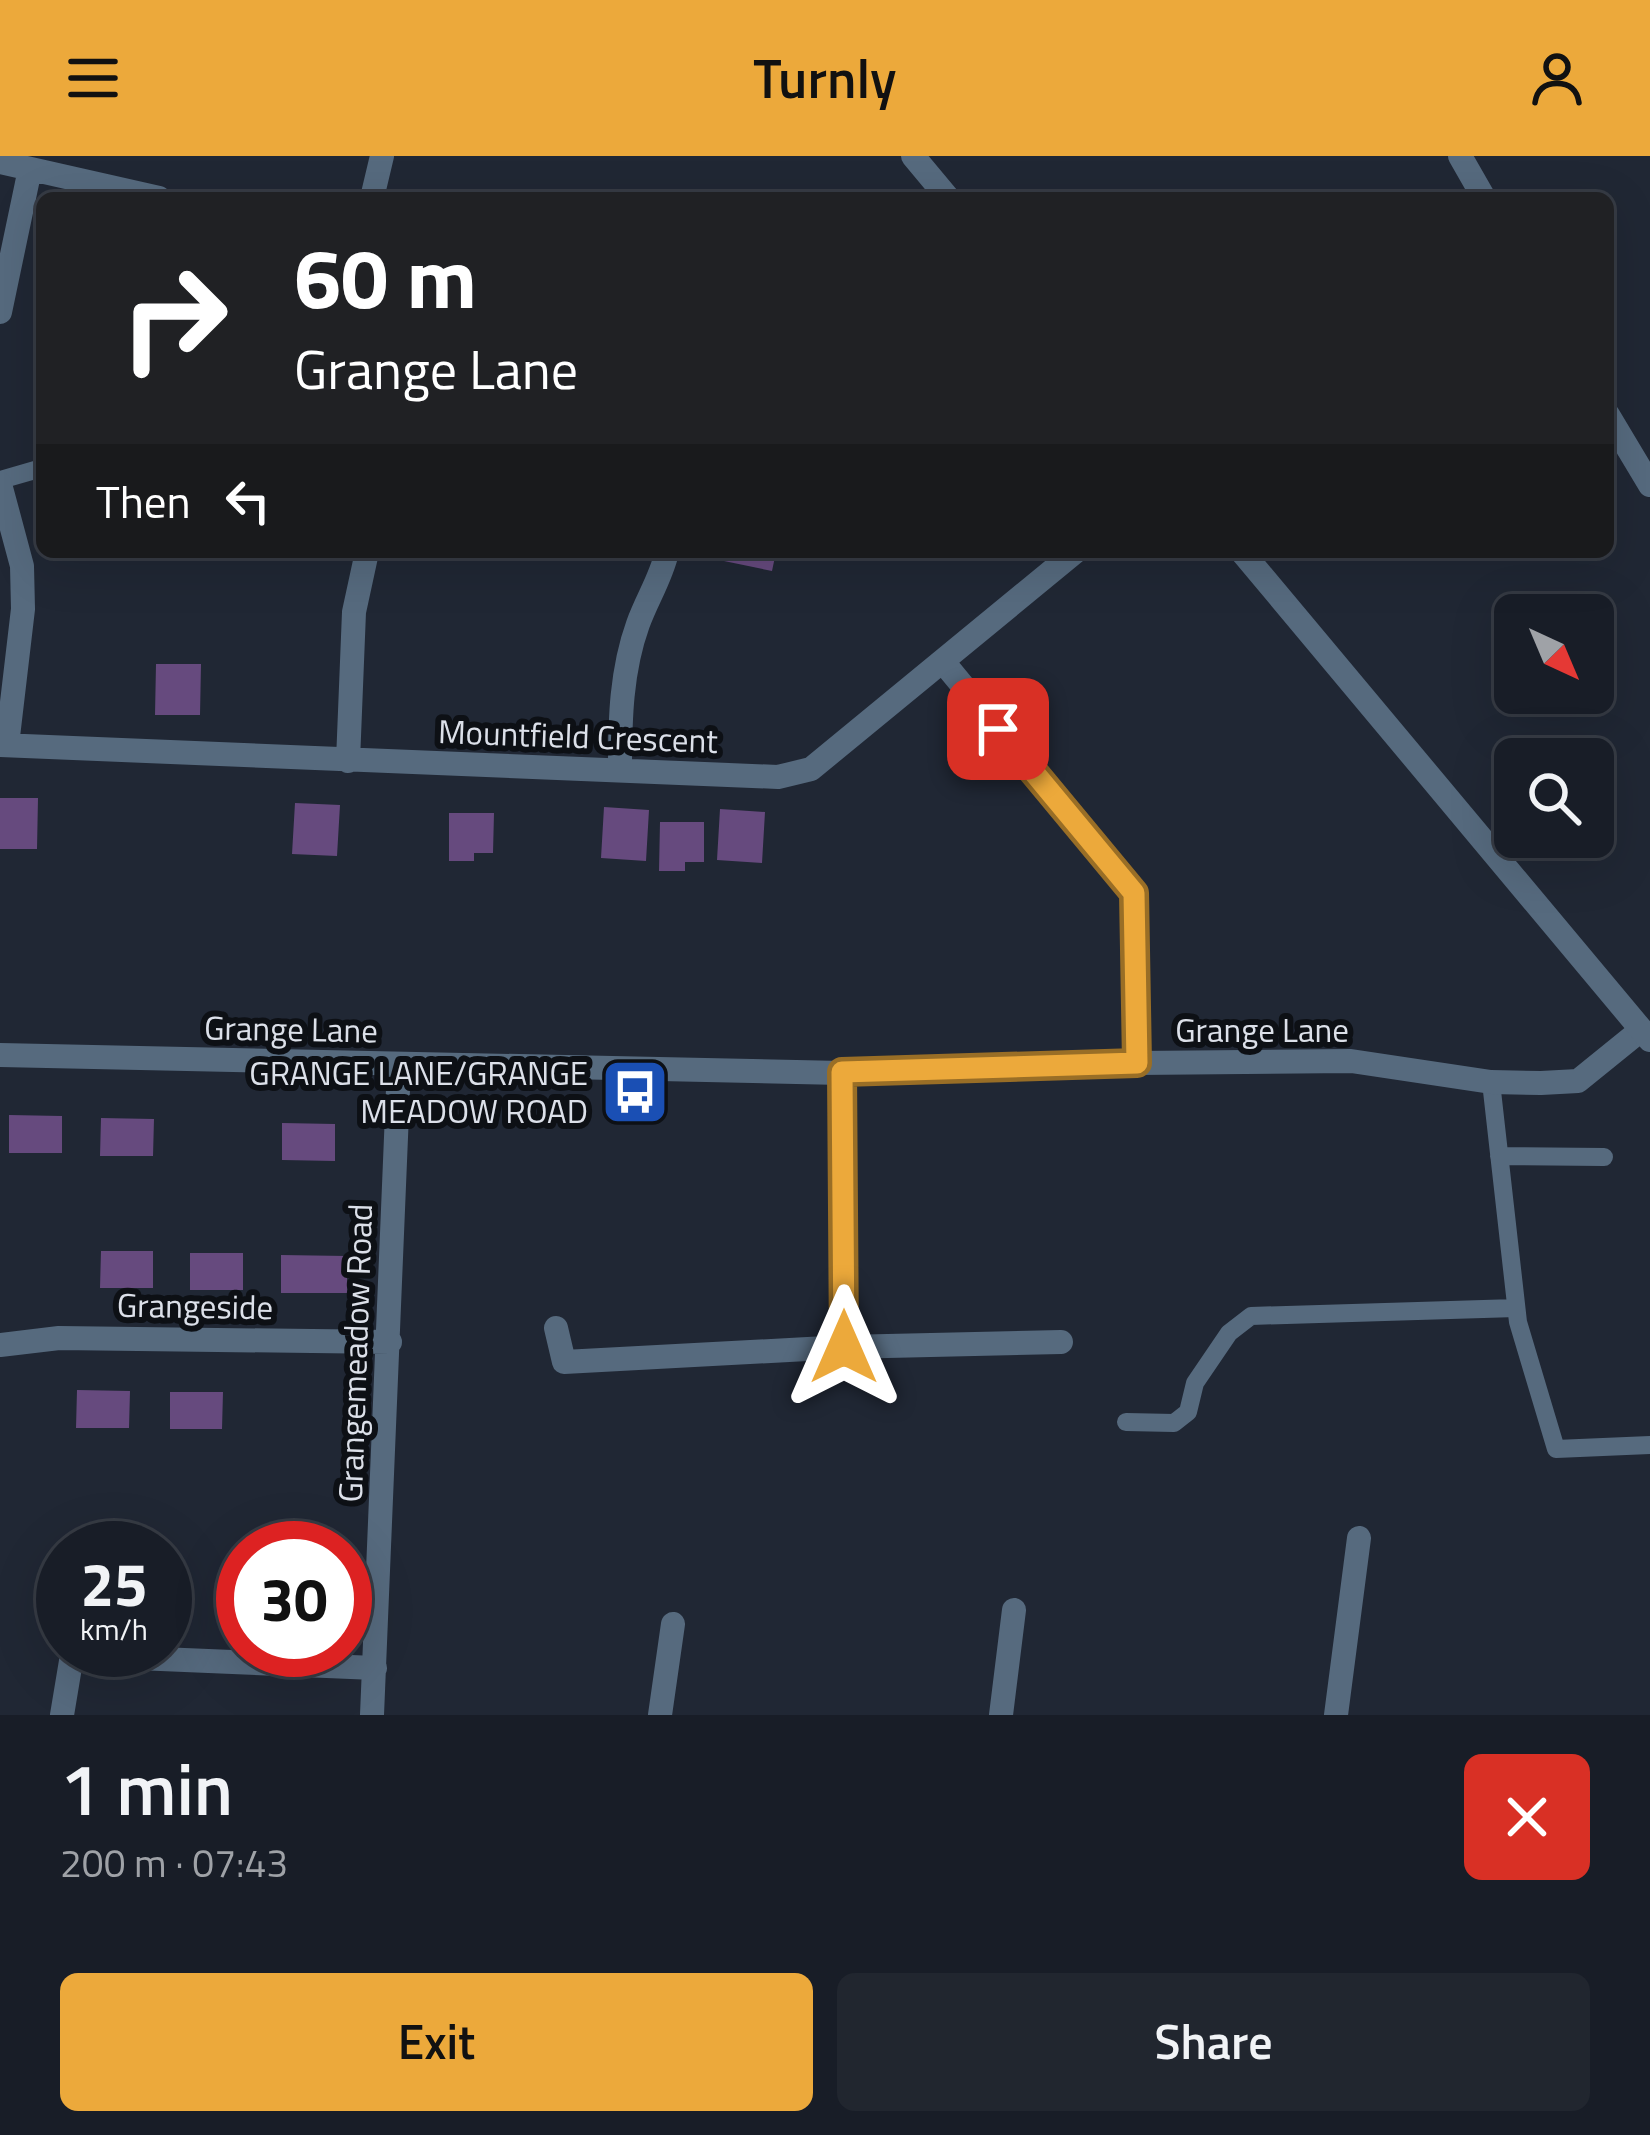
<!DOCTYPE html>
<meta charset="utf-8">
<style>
body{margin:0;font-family:"Titillium Web",sans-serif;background:#21262f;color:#f1f3f6;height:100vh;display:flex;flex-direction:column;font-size:45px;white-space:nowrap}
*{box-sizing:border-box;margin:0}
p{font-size:39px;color:#9fa2a7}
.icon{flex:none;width:66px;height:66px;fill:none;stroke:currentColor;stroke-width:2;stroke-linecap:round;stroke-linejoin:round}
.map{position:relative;height:1559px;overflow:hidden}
.drawer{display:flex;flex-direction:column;background:#181d27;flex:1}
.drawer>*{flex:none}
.banner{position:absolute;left:36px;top:36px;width:1578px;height:366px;border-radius:18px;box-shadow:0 12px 48px #0002,0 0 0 3px #363b44;background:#202124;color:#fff;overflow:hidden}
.needle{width:78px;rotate:136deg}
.controls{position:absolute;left:1494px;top:438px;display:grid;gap:24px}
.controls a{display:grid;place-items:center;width:120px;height:120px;border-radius:18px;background:#181d27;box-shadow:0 12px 48px #0002,0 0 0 3px #363b44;font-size:60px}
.speed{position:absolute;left:36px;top:1365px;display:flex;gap:24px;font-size:60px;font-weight:700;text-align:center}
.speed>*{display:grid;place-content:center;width:156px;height:156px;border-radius:50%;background:#181d27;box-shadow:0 12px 48px #0002,0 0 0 3px #363b44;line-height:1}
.speed small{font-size:30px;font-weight:400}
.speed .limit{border:18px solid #d22;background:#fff;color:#111}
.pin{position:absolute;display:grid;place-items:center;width:102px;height:102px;color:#fff;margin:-51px;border-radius:24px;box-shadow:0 6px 18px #0006}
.me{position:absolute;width:132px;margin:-66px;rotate:0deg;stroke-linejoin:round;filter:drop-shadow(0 0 9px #0008)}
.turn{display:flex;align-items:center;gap:42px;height:252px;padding:0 60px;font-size:54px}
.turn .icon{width:156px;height:156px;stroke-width:2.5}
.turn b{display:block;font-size:84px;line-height:102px}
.then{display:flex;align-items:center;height:114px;padding:0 60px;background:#0003;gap:24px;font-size:45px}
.round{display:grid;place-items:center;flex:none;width:126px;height:126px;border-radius:18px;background:#21262f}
.summary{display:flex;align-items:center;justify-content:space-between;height:204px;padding:0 60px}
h1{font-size:72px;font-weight:600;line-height:90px}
.primary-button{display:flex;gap:24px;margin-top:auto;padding:24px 60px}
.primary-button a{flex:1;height:138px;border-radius:18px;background:#eca93b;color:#111;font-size:48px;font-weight:600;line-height:138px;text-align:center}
.primary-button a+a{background:#21262f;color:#f1f3f6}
header{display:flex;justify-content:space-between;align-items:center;height:156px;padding:0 60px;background:#eca93b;color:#111;font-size:54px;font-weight:600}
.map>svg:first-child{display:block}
</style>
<header><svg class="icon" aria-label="menu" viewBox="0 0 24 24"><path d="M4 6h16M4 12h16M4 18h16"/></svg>Turnly<svg class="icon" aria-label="person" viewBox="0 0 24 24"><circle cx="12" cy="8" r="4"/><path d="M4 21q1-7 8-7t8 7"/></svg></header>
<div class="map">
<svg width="1650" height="1559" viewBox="0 0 1650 1559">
<rect width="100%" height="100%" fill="#202734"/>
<path fill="#664a7e" d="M726,396h50l-4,19 -48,-10z
M156,508h45l-1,51h-45z
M0,642h38l-1,51h-37z
M295,647l45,2 -3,51 -45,-2z
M604,651l45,3 -3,51 -45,-3z
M720,653l45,3 -3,51 -45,-3z
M449,657h45l-1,40h-19v8h-25z
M660,666h44v40h-19v9h-26z
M9,959l53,1v37h-53z
M101,962l53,1 -1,37h-53z
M282,967l53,1v37l-53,-1z
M101,1095h52v37h-53z
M190,1097h53v37h-53z
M281,1099l66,1v37h-66z
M77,1234l53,1 -1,37h-53z
M170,1236h53l-1,37h-52z"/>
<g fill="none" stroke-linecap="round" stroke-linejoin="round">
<path stroke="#566a7e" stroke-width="18" d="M0,324l42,-12
M1491,926l27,240 38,127 94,-4
M1499,1000l105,1
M1126,1266l48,1 14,-11 7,-29 34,-50 22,-17 265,-8"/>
<path stroke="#566a7e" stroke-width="24" d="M1460,0l24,42
M0,6l159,36
M372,42l10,-42
M0,156l30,-143
M1608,259l42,70
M0,328l22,82 1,43 -16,136
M944,507l190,230 3,170
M0,589l778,32 33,-8 264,-217
M348,605l6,-149 13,-60
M620,613c0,-49 1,-98 18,-145 9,-25 23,-46 29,-72
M0,899l842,18 295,-10 214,-2 140,21 50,1 37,-2 63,-51
M842,917l2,274
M556,1172l8,34 280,-15 217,-5
M0,1189l59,-7 331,4
M62,1559l9,-54 66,-3 238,10
M372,1559l27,-650
M660,1559l13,-91
M1001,1559l13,-105
M1336,1559l23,-177"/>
<path stroke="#566a7e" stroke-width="24" d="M913,0l35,42
M1242,396l408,488"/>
</g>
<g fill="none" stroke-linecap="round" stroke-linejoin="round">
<defs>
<path id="route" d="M844,1191l-2,-275 295,-9 -3,-170 -136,-164"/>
</defs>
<use href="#route" stroke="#996e26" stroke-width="30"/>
<use href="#route" stroke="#eca93b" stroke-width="21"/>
</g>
<defs>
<symbol id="bus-square" viewBox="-11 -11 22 22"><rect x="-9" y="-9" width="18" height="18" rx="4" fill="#1a4fb4" stroke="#0d1015"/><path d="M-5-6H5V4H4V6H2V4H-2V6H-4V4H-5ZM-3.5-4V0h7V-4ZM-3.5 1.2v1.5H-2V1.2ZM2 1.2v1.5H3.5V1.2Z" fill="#fff"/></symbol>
</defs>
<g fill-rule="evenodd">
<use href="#bus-square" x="597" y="898" width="76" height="76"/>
</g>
<g text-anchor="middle" stroke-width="12" stroke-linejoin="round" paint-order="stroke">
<g font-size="33" fill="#dce0e9" stroke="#0d1015">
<text transform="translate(578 580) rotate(2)" y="12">Mountfield Crescent</text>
<text transform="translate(291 873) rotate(1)" y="12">Grange Lane</text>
<text x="1262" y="886">Grange Lane</text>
<text transform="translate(195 1150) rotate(1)" y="12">Grangeside</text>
<text transform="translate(355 1197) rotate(-88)" y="12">Grangemeadow Road</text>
</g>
<g font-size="33" fill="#dce0e9" stroke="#0d1015" text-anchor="end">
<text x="588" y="929">GRANGE LANE/GRANGE<tspan x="588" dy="38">MEADOW ROAD</tspan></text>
</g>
</g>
</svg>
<div class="controls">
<a><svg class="needle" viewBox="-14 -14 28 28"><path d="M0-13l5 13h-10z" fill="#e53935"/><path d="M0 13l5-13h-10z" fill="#9fa2a7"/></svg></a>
<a><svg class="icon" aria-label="search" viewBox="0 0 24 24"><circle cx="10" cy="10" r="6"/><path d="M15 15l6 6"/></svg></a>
</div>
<div class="speed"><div>25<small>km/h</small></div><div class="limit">30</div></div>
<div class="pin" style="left:998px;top:573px;background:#d93025"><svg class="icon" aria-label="arrive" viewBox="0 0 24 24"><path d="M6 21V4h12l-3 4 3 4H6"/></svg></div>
<svg class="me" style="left:844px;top:1191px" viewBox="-20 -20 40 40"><path d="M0-17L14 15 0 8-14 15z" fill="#eca93b" stroke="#fff" stroke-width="4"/></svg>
<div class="banner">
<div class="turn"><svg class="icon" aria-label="right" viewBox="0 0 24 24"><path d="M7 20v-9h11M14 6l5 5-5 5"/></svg><div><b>60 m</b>Grange Lane</div></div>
<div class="then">Then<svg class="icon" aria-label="left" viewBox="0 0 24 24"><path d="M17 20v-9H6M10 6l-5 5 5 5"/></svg></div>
</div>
</div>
<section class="drawer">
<div class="summary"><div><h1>1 min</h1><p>200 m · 07:43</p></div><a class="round" style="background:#d93025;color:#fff"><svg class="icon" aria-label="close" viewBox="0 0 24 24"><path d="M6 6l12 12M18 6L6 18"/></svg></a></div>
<div class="primary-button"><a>Exit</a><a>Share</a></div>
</section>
